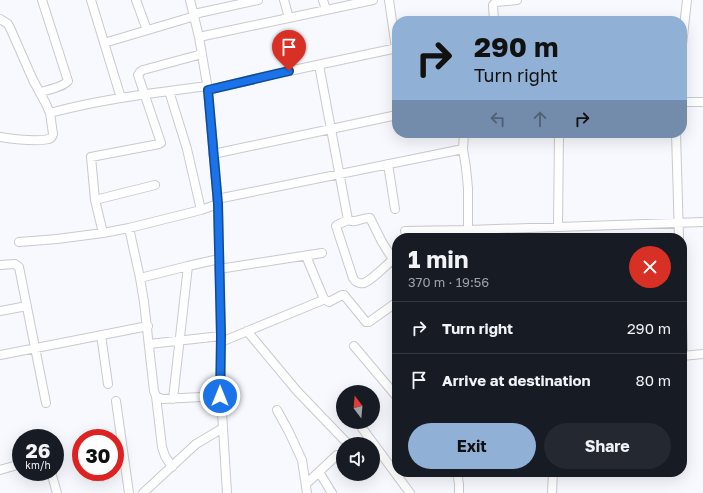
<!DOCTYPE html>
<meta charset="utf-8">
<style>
body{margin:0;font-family:"Golos Text",sans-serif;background:#242831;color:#f1f3f6;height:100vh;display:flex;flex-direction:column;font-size:15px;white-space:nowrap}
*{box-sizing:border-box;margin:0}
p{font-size:13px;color:#9ea1a6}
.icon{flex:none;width:22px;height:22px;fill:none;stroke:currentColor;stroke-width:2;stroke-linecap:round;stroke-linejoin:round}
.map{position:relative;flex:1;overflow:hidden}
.drawer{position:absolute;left:392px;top:233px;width:295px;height:244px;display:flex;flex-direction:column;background:#171b24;border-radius:16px;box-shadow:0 4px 16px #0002}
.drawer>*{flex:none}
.banner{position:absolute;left:392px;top:16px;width:295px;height:122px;border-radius:16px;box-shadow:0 4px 16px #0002;background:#91b0d6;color:#111;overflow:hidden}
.needle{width:26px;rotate:344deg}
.tools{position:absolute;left:336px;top:385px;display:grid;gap:8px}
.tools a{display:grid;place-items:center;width:44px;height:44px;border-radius:50%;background:#171b24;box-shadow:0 4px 16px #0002;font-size:20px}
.speed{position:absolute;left:12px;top:429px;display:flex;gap:8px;font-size:20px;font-weight:700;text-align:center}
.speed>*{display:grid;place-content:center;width:52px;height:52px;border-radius:50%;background:#171b24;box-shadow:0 4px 16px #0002;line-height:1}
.speed small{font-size:10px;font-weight:400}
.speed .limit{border:6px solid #d22;background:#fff;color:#111}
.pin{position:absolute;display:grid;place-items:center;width:34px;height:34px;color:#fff;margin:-41px -17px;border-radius:50% 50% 50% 0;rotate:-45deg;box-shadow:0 0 4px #0007}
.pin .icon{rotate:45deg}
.me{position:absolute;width:44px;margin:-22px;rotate:0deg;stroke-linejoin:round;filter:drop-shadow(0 0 3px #0008)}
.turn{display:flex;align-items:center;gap:14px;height:84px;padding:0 16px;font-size:18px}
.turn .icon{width:52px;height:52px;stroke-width:2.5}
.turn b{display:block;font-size:28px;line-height:34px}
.lanes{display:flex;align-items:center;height:38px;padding:0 16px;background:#0003;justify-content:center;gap:20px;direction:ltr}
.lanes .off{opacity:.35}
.round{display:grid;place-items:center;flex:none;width:42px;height:42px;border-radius:21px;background:#242831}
.summary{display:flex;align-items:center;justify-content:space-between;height:68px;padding:0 16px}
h1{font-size:24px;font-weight:700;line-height:30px}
.cta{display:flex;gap:8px;margin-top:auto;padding:8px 16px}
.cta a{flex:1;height:46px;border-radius:24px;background:#91b0d6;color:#111;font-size:16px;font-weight:700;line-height:46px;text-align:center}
.cta a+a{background:#242831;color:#f1f3f6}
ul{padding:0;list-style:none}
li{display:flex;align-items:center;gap:12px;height:52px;padding:0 16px;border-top:1px solid #363941}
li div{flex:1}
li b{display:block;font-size:15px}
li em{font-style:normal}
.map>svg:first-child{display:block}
</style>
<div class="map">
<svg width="703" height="493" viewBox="0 0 703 493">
<rect width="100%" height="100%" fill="#f8f9fe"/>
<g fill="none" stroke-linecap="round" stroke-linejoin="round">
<defs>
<path id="street" d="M91,0l30,98
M136,0l11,30
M190,0l9,37 9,53 10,114 3,132v60l6,97
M284,0l5,18
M323,0l3,10
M389,0l7,48
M194,14l64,-14
M0,19l8,5 3,6 22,50 13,24 4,9 3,21c-1,3 -1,4 -4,5 -13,3 -36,0 -49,-2
M494,21l-1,-16 3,-3 21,-2
M199,37l174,-37
M104,43l91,-27
M682,45l5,-45
M319,65l29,155c7,4 15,-3 22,-2l12,24 15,24
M208,90l67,-16 122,-26
M169,91l18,58 14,61
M40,92c8,-2 23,-5 28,-11l-26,-81
M682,102h21
M50,113c51,-14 104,-20 157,-27
M464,133l-1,16 3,19 2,20v42
M676,133l3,105
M213,154l184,-39
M388,164l7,45
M217,199l246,-50
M95,200l60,-15
M348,220l-11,5 -1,1 17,52c3,5 6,6 11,5 6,-2 23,-18 28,-23
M558,226l1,-93
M129,228l11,50 4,24 10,89 2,5 6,51 3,9 7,11
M405,231l63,-1 235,-8
M103,233l-8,-33 -4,-43 68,-13 2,-1 -23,-68 2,-3 3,-2 59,-16
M19,242l38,-3 46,-6 26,-5 72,-18 17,-6
M306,256l18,43 5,3 13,-7h2l22,27h3l28,-20
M0,265l15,-1 4,3 27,136
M219,269l103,-16
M140,278l48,-12 31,-7
M0,311l27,-5
M682,324l1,32
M247,331l50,60 51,53
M101,335l7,49
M221,342l102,-42 1,-1
M149,344l72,-8
M354,346l43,51
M0,355l148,-29
M682,356l21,-2
M156,396l6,3 59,-3
M173,399l15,-133
M116,401l13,92
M277,410l12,22 13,28 5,33
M362,428l48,65
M0,470l21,-6
M51,472l6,21
M319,472l13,21
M457,472l2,12v9
M306,484l31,-29
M143,493l53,-49 27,-16
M552,493l1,-21"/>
</defs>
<use href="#street" stroke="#c9c9d0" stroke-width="10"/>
<use href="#street" stroke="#fff" stroke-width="8"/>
</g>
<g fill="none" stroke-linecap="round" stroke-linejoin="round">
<defs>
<path id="route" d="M220,396l1,-60 -3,-132 -10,-114 81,-19"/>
</defs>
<use href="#route" stroke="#114b97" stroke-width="10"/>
<use href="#route" stroke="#1a73e8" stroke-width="7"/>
</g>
</svg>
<div class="tools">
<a><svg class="needle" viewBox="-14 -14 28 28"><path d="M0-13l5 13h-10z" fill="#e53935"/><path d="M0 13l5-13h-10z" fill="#9ea1a6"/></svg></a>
<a><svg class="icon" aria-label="sound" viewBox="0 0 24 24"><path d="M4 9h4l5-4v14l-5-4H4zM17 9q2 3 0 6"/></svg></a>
</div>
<div class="speed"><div>26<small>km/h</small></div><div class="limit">30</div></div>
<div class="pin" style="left:289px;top:71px;background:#d93025"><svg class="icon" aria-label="arrive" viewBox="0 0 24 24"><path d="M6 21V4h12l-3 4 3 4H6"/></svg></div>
<svg class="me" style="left:220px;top:396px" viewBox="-20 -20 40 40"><circle r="17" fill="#1a73e8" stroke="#fff" stroke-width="3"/><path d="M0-11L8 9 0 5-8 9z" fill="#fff"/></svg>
<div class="banner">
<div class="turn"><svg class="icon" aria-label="right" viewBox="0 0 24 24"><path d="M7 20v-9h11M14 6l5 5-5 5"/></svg><div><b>290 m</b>Turn right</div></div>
<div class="lanes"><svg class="icon off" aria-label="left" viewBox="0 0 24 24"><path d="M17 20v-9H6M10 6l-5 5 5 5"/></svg><svg class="icon off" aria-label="ahead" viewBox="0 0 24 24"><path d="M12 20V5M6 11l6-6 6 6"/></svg><svg class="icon" aria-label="right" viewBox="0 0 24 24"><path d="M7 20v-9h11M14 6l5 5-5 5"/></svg></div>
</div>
<section class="drawer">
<div class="summary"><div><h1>1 min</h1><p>370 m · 19:56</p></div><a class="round" style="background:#d93025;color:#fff"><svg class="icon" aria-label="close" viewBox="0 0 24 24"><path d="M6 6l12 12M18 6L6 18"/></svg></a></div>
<ul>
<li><svg class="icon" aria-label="right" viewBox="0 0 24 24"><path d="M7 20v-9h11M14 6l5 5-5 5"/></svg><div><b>Turn right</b></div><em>290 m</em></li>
<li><svg class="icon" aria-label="arrive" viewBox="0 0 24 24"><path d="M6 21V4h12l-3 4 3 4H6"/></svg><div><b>Arrive at destination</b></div><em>80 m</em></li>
</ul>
<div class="cta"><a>Exit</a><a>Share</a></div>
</section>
</div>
